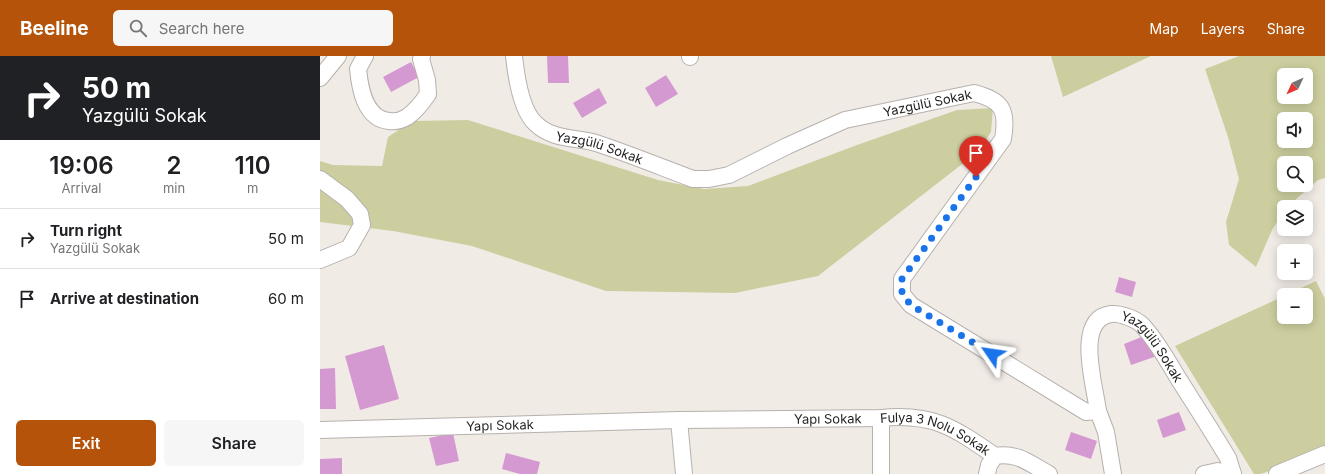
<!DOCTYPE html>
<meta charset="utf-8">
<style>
body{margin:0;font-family:Inter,sans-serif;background:#f6f6f6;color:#202124;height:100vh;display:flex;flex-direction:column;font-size:15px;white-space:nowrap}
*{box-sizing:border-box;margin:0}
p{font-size:13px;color:#757577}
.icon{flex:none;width:22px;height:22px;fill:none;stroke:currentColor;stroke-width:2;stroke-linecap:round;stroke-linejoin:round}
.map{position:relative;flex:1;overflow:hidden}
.sheet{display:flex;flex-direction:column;background:#fff;width:320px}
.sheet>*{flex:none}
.guide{background:#202124;color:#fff;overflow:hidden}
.needle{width:26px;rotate:226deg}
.tools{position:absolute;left:957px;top:12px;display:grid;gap:8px}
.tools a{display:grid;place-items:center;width:36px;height:36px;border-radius:6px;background:#fff;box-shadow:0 2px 10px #0003;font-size:20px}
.pin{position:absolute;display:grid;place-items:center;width:34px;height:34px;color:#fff;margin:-41px -17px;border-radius:50% 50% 50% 0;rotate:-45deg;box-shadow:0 0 4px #0007}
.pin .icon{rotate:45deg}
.me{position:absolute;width:44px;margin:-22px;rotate:302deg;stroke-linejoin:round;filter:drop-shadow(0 0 3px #0008)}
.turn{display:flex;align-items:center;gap:14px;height:84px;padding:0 16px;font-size:18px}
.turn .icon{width:52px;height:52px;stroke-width:2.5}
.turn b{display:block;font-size:28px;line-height:34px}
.eta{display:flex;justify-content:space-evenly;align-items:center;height:68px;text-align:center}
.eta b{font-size:24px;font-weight:600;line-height:28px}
.action{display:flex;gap:8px;margin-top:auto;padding:8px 16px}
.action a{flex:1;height:46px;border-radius:6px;background:#b45309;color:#fff;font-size:16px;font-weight:600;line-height:46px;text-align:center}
.action a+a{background:#f6f6f6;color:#202124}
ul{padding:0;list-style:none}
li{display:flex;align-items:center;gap:12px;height:60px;padding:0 16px;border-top:1px solid #e0e0e0}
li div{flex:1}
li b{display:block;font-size:15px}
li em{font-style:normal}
header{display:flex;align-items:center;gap:24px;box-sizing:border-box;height:56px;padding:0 20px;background:#b45309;color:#fff}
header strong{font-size:19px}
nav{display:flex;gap:22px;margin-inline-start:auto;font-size:14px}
.search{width:280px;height:36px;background:#f6f6f6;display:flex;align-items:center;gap:10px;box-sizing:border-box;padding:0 14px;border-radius:6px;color:#757577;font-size:15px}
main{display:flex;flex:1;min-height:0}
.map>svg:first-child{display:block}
</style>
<header>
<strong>Beeline</strong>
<div class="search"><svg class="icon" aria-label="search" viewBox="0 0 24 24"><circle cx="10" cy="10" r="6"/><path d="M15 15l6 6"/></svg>Search here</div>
<nav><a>Map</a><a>Layers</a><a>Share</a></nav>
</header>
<main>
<section class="sheet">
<div class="guide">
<div class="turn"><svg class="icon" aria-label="right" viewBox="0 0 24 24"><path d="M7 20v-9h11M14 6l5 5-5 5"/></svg><div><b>50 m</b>Yazgülü Sokak</div></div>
</div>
<div class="eta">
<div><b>19:06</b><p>Arrival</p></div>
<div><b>2</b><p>min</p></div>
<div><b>110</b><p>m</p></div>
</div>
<ul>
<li><svg class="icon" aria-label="right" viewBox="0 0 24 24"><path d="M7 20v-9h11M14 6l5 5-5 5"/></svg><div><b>Turn right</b><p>Yazgülü Sokak</p></div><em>50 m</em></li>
<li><svg class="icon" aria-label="arrive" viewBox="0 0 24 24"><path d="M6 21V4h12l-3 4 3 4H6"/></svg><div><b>Arrive at destination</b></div><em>60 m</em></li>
</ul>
<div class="action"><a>Exit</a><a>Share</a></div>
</section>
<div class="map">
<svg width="1005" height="418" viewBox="0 0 1005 418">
<rect width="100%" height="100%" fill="#f1ebe6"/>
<path fill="#ccce9f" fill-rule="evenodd" d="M731,0h100l-88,41z
M919,0h86v122l-7,2 -31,27h-3v4l-12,19 -16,37 -27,-22 -3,-23 13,-43 -11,-42 -23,-68zM964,19h22v22h-22zM964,63h22v22h-22zM964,107h22v22h-22z
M673,52l-2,24 -12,19 -161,125 -83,17 -129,-2 -134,-45 -79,-15 -73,-9v-61l13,4 49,1 6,-29 24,-16 56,-1 190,60 46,9 44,-3 109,-41 100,-35z
M996,225l9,18v146l-19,13 -45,16h-7l-79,-128 109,-50v21h22v-22h-20z"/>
<path fill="#d599d1" d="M227,0h21l1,27h-21z
M91,6l8,15 -28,15 -8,-15z
M346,19l12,19 -22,13 -11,-19z
M279,32l8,15 -25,15 -9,-15z
M799,221l17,5 -4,15 -17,-5z
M829,278l8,22 -26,9 -7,-21z
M64,289l15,54 -39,11 -15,-54z
M15,312l1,41h-16v-40z
M859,356l7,18 -23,8 -6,-18z
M751,376l26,9 -6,18 -26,-9z
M133,377l6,28 -23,5 -7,-28z
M186,397l34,9 -3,12h-17l-18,-5z
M22,402v16h-22v-15z"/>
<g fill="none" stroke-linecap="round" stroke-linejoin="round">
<defs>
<g id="minor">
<path d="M45,0l-7,13c2,20 7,50 31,52 6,1 13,-1 18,-4 9,-6 15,-14 21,-23l-1,-14 -6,-21 1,-3"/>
<path id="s1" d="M194,0c2,19 7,55 22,68 17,16 39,13 60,19 33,11 65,24 97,36h16l20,-4 58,-29 58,-26 129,-27c28,7 34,17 29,46l-101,140v15l9,11 175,107 12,-1c-3,-25 -24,-92 13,-97 9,-1 25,5 31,11 15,16 25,35 36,53 17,27 34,53 50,80l5,16"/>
<path d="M370,1v-1"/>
<path d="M0,22l18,-22"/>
<path d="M0,123l27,20 13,15 2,11 -13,23 -29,12"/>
<path d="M778,355l8,21 7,42"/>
<path d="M561,362v56"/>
<path d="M359,364l5,54"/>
<path id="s2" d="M0,374l359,-10 202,-2c52,-5 72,9 114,38"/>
<path d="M667,418l2,-9 6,-9c23,-4 35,8 54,18"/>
<path d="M884,418l14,-3 15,3"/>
<path d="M957,418l48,-20"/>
</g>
</defs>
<use href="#minor" stroke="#b7b1ad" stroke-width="18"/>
<use href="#minor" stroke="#fff" stroke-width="16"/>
</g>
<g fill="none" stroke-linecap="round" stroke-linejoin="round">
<path stroke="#1a73e8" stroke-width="7" stroke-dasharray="0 12.6" d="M656,121l-74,102v15l9,11 81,49"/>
</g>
<g text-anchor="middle" stroke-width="3" stroke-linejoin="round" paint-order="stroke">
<g font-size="13" fill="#211f1d" stroke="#f1ebe6">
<text dy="5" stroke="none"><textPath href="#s1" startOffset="489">Yazgülü Sokak</textPath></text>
<text dy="5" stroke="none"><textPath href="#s1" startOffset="141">Yazgülü Sokak</textPath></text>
<text dy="5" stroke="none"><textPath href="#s1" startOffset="1183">Yazgülü Sokak</textPath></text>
<text dy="5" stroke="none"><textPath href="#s2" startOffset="508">Yapı Sokak</textPath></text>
<text dy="5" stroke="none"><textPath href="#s2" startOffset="180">Yapı Sokak</textPath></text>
<text dy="5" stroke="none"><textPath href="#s2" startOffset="619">Fulya 3 Nolu Sokak</textPath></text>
</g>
</g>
</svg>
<div class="tools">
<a><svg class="needle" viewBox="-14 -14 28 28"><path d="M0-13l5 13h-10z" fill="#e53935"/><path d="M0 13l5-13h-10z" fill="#757577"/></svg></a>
<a><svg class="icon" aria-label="sound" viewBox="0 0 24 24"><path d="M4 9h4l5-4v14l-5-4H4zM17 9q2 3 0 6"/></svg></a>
<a><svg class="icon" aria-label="search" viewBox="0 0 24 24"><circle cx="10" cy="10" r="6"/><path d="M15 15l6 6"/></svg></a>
<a><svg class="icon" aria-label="layers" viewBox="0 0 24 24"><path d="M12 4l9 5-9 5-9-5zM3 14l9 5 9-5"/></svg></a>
<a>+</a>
<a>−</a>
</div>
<div class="pin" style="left:656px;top:121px;background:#d93025"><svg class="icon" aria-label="arrive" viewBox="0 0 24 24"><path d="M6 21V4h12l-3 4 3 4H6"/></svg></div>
<svg class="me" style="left:672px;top:298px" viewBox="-20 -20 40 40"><path d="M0-17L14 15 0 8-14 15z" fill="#1a73e8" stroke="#fff" stroke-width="4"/></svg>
</div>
</main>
